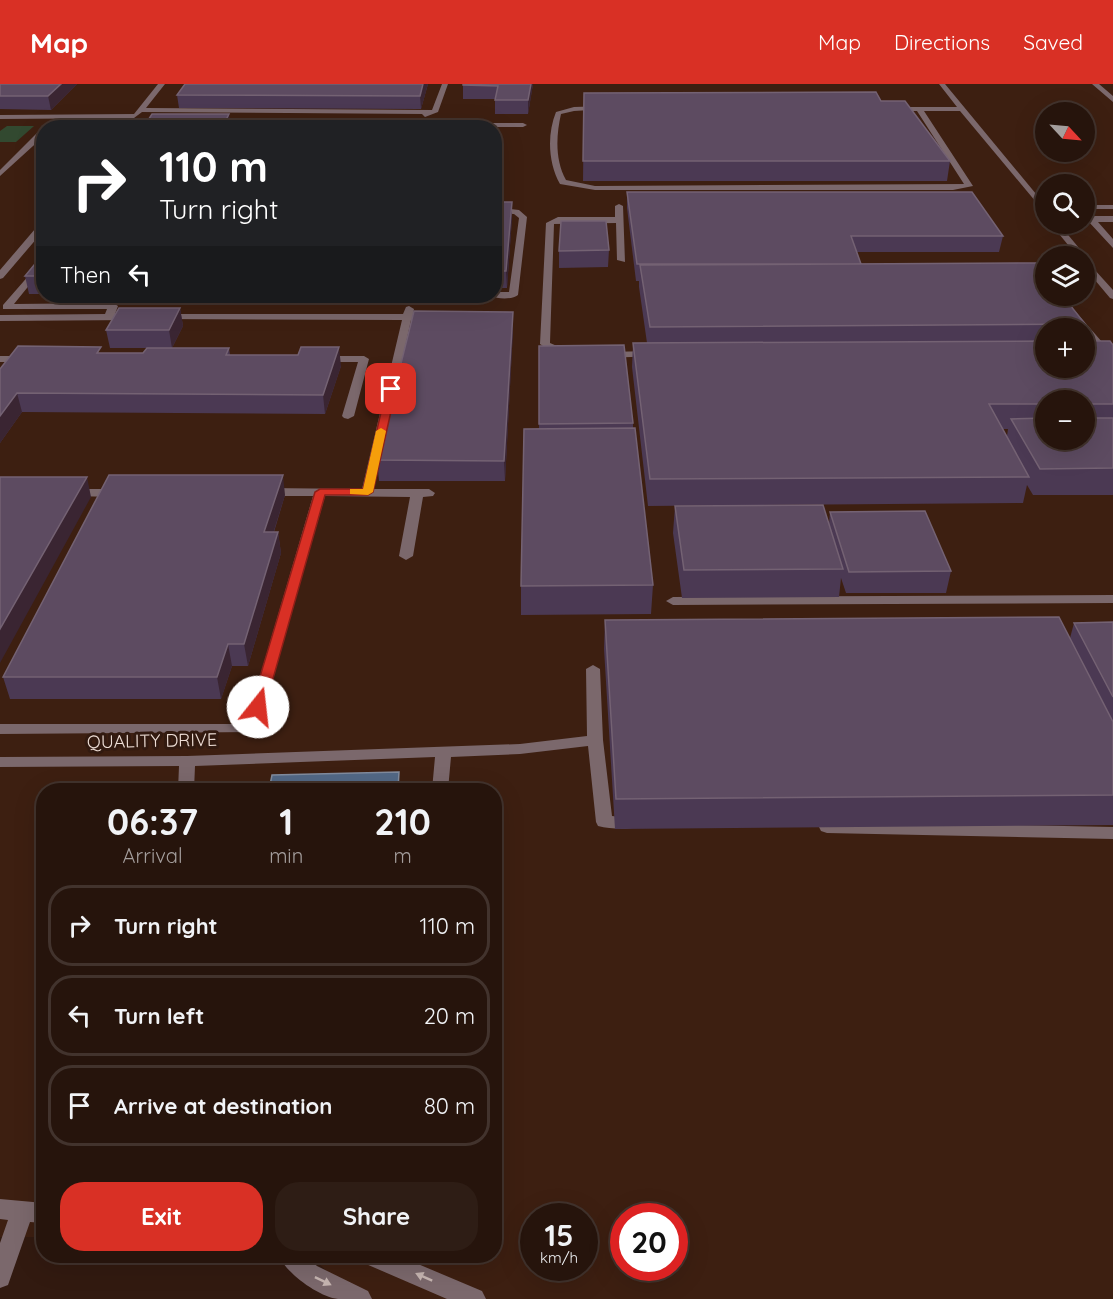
<!DOCTYPE html>
<meta charset="utf-8">
<style>
body{margin:0;font-family:Quicksand,sans-serif;background:#2e1d15;color:#f1f3f6;height:100vh;display:flex;flex-direction:column;font-size:22px;white-space:nowrap}
*{box-sizing:border-box;margin:0}
p{font-size:20px;color:#a49e9d}
.icon{flex:none;width:33px;height:33px;fill:none;stroke:currentColor;stroke-width:2;stroke-linecap:round;stroke-linejoin:round}
.map{position:relative;flex:1;overflow:hidden}
.drawer{position:absolute;left:36px;top:699px;width:466px;height:480px;display:flex;flex-direction:column;background:#26140c;border-radius:24px;box-shadow:0 6px 24px #0002,0 0 0 2px #42332d}
.drawer>*{flex:none}
.banner{position:absolute;left:36px;top:36px;width:466px;height:183px;border-radius:24px;box-shadow:0 6px 24px #0002,0 0 0 2px #42332d;background:#202124;color:#fff;overflow:hidden}
.needle{width:39px;rotate:116deg}
.tools{position:absolute;left:1035px;top:18px;display:grid;gap:12px}
.tools a{display:grid;place-items:center;width:60px;height:60px;border-radius:50%;background:#26140c;box-shadow:0 6px 24px #0002,0 0 0 2px #42332d;font-size:30px}
.speed{position:absolute;left:520px;top:1119px;display:flex;gap:12px;font-size:30px;font-weight:700;text-align:center}
.speed>*{display:grid;place-content:center;width:78px;height:78px;border-radius:50%;background:#26140c;box-shadow:0 6px 24px #0002,0 0 0 2px #42332d;line-height:1}
.speed small{font-size:15px;font-weight:400}
.speed .limit{border:9px solid #d22;background:#fff;color:#111}
.pin{position:absolute;display:grid;place-items:center;width:51px;height:51px;color:#fff;margin:-26px;border-radius:12px;box-shadow:0 3px 9px #0006}
.me{position:absolute;width:66px;margin:-33px;rotate:16deg;stroke-linejoin:round;filter:drop-shadow(0 0 4px #0008)}
.turn{display:flex;align-items:center;gap:21px;height:126px;padding:0 24px;font-size:27px}
.turn .icon{width:78px;height:78px;stroke-width:2.5}
.turn b{display:block;font-size:42px;line-height:51px}
.then{display:flex;align-items:center;height:57px;padding:0 24px;background:#0003;gap:12px;font-size:22px}
.eta{display:flex;justify-content:space-evenly;align-items:center;height:102px;text-align:center}
.eta b{font-size:36px;font-weight:700;line-height:42px}
.primary-button{display:flex;gap:12px;margin-top:auto;padding:12px 24px}
.primary-button a{flex:1;height:69px;border-radius:24px;background:#d93025;color:#fff;font-size:24px;font-weight:700;line-height:69px;text-align:center}
.primary-button a+a{background:#2e1d15;color:#f1f3f6}
ul{padding:0;list-style:none}
li{display:flex;align-items:center;gap:18px;height:81px;margin:0 12px 9px;padding:0 12px;border:3px solid #42332d;border-radius:24px}
li div{flex:1}
li b{display:block;font-size:22px}
li em{font-style:normal}
header{display:flex;align-items:center;gap:36px;box-sizing:border-box;height:84px;padding:0 30px;background:#d93025;color:#fff}
header strong{font-size:28px}
nav{display:flex;gap:33px;margin-inline-start:auto;font-size:21px}
.map>svg:first-child{display:block}
</style>
<header>
<strong>Map</strong>
<nav><a>Map</a><a>Directions</a><a>Saved</a></nav>
</header>
<div class="map">
<svg width="1113" height="1215" viewBox="0 0 1113 1215">
<rect width="100%" height="100%" fill="#321a10"/>
<path fill="#3d1f11" fill-rule="evenodd" d="M0,0h1113v1215h-756l-41,-38 -52,-5h231v-466h-451l-1,447h-43zM1046,28h38v40h-38zM44,44h451v168h-451zM1046,100h38v40h-38zM1046,172h38v40h-38zM1046,244h38v40h-38zM1046,316h38v40h-38zM534,1132h51v52h-51zM624,1132h51v52h-51z"/>
<path fill="#324930" d="M7,42h27l-18,16h-16v-11z"/>
<path fill="#526885" stroke="#818b9d" stroke-width="1.5" d="M399,688l-1,18h-129l3,-15z"/>
<g fill="none" stroke-linecap="round" stroke-linejoin="round">
<path fill="#7b686c" fill-rule="evenodd" d="M158,0h7l-19,24 286,2 10,-26h6l-10,28 -13,5 -3,-3 -280,-2 -8,6 -134,1v-4l134,-1z
M939,0h6l101,122v8l-86,-103h-36l49,75 -20,4h-358l-35,-6c-12,-21 -13,-50 -4,-72l18,-5 31,-1 2,3 -33,2 -13,3c-5,22 -6,46 5,66l29,6 369,-2 -47,-73h-24l-3,-2 3,-2h64z
M1092,0h7l14,12v6z
M127,38h36l4,2 -4,2h-39z
M211,39h312l4,2 -4,2h-315z
M41,45h3v7l-44,40v-6z
M619,120l4,2 2,56 -8,-2 -1,-37 -62,1 -4,119 21,9 -5,3 -14,-3 -12,-8 6,-121 12,-6h57v-11z
M1084,121h29v4h-29z
M495,123l24,3 8,7 -9,78c-6,5 -21,4 -27,1h4v-4h14l10,-74 -5,-4 -19,-1z
M1091,132h22v6h-15l15,17v9l-25,-27v-4z
M41,138h3v8l-41,48 -3,1v-9z
M1051,140h8l25,30 1,2 -1,1 -7,-1z
M44,174v9l-30,37 99,-1 5,3 -3,8h18l5,3 -5,3 -133,1v-6l105,-1 2,-5h-104v-4z
M1084,174l29,32v9l-3,-1 -26,-31z
M166,212h310l-5,3 -308,2v-4z
M1053,212h9l47,54v4h-8l-17,-20v-6h-4z
M409,222l5,3 -1,5h20l5,3 -5,3h-22l-37,169h55l6,4 -2,3 -10,1 -10,59 -7,4 -7,-4 11,-59 -85,-1 -68,236 -257,2v-10h246l67,-228h-46l-6,-4 6,-4 95,1 40,-169 -239,-1 -3,-1v-4h243l3,-7z
M653,267l5,3 -1,2 -52,2 -5,-3 5,-3z
M0,272h27l5,3 -5,3h-27z
M364,272l5,3 -15,57 -6,3 -4,-1 -2,-2 16,-54h-37l-5,-3 5,-3z
M72,405h48l6,4 -6,4 -52,-1v-6z
M1113,511v8l-440,2 -7,-4 7,-4z
M593,581l7,4 3,71 9,76 26,3 2,4 -2,4c-12,3 -28,2 -40,-1l-2,-4 -8,-76 -68,8 -69,3 -3,33h-16l3,-33 -240,9 -1,24h-16l1,-24 -179,1v-10l187,-1 333,-12 67,-8 -1,-67z
M827,737l286,6v12l-286,-6 -6,-2 -2,-4 2,-4z
M0,1115l44,4v20l-14,-1 -22,63 -8,3v-45l8,-23 -8,-1z
M279,1172h27l11,10 51,25 4,8c-11,0 -23,0 -34,0 -19,-2 -52,-26 -59,-43z
M363,1172h36l83,35 4,8h-39l-81,-35z"/>
</g>
<path fill="#4b3953" fill-rule="evenodd" d="M0,0h77l-26,26 -51,-1z
M428,0l-7,25 -242,-1 -2,-13z
M533,0l-5,30h-33v-15h-32v-14z
M584,9l366,68 -3,20h-364z
M627,108l376,44 -4,16h-142l4,12 224,60 -1,4h-38v40l67,-23v150h-80l-6,-10 -4,18 -375,3 -16,-139 1,-24h14l-8,-56v-6h-3l-9,-73zM1046,316h38v40h-38zM1003,345h5l-1,7z
M495,118h17v16l-5,70h-12z
M609,166l-1,17 -49,1v-17z
M44,169v41h-15l-4,-18z
M180,224l3,18 -11,22h57l1,7 111,11 -16,48 -303,-2 -22,31v-74l102,-16h41l4,-5h-37l-4,-18z
M513,228v18l-8,151h-126l-2,-21z
M539,262l94,77v5l20,157 -2,29 -130,1v-29l18,-157z
M285,411l-11,37h4l3,21 -33,113h-16l-11,33h-211l-7,-22z
M675,422l154,18 1,-12 121,59 -5,22h-100l-5,-15 -2,19 -157,1 -9,-65z
M605,536l465,18 4,-15 39,-1v203l-498,4 -11,-180z"/>
<path fill="#3a2532" d="M61,0h16l-26,26 -3,-14z
M423,0h5l-7,25 -1,-13z
M531,0h2l-5,30v-14z
M229,30l2,14h-9z
M512,118v16l-5,70 -1,-17z
M180,224l3,18 -11,22 -3,-18z
M513,228v18l-8,151 -1,-20z
M339,263l2,19 -16,48 -2,-19z
M17,309l5,19 -22,31v-27z
M283,391l2,20 -18,58 -3,-21z
M87,393l4,20 -91,166v-34z
M278,448l3,21 -33,113 -4,-22z
M228,560l4,22 -11,33 -4,-22z"/>
<path fill="#5d4b61" stroke="#746273" stroke-width="1.5" d="M0,0h61l-13,12h-48z
M185,0h238l-3,12 -243,-1z
M463,0h68l-3,16h-33l3,-14 -35,-1z
M876,8l5,9h24l45,60h-367l1,-68z
M152,30h77l-7,14h-79z
M627,108h345l31,44h-152l10,28h-224z
M495,118h17l-6,69h-11z
M561,137h45l3,29 -50,1z
M44,169v23h-19z
M1039,179l7,9v24h17l22,28 -435,3 -10,-62z
M119,224h61l-11,22h-63z
M414,227l99,1 -9,149 -127,-1z
M1046,257v27h38v-27h26l3,4v59h-29v-4h-38v4h-57l40,73 -379,2 -17,-136z
M624,261l9,78 -94,1v-78z
M18,262l83,1 -4,6h46l4,-5h82l-3,7h72l3,-8h38l-16,48 -306,-2 -17,23v-47z
M1046,334v22h38v-22h29v50l-73,1 -29,-50z
M635,344l18,157 -132,1 3,-157z
M109,391h174l-19,57h14l-34,112h-16l-11,33h-214z
M0,393h87l-87,152z
M823,421l20,64 -159,1 -9,-64z
M925,427l26,60 -102,1 -19,-60z
M1059,533l54,105v73l-497,4 -11,-179z
M1113,538v75l-39,-74z"/>
<defs><path id="oneway-solid" d="M-6-.8H1V-3.2L6.5 0L1 3.2V.8H-6Z" transform="scale(1.5)"/></defs>
<g fill="#c6b5b1">
<use href="#oneway-solid" transform="translate(424 1193) rotate(-156)"/>
<use href="#oneway-solid" transform="translate(323 1197) rotate(26)"/>
</g>
<path fill="#d93025" stroke="#8d1f18" stroke-width="1.5" d="M387,303l9,2 -23,103 -5,3h-43l-60,212 -2,3h-10l-2,-3 64,-215 5,-3h43z"/>
<path fill="#f59e0b" d="M381,344l5,3 -13,61 -5,3 -18,-1v-5h13l13,-58z"/>
<g text-anchor="middle" stroke-width="6" stroke-linejoin="round" paint-order="stroke">
<g font-size="18" fill="#eeded6" stroke="#321a10">
<text transform="translate(152 657) rotate(-1)" y="6">QUALITY DRIVE</text>
</g>
</g>
</svg>
<div class="tools">
<a><svg class="needle" viewBox="-14 -14 28 28"><path d="M0-13l5 13h-10z" fill="#e53935"/><path d="M0 13l5-13h-10z" fill="#a49e9d"/></svg></a>
<a><svg class="icon" aria-label="search" viewBox="0 0 24 24"><circle cx="10" cy="10" r="6"/><path d="M15 15l6 6"/></svg></a>
<a><svg class="icon" aria-label="layers" viewBox="0 0 24 24"><path d="M12 4l9 5-9 5-9-5zM3 14l9 5 9-5"/></svg></a>
<a>+</a>
<a>−</a>
</div>
<div class="speed"><div>15<small>km/h</small></div><div class="limit">20</div></div>
<div class="pin" style="left:391px;top:305px;background:#d93025"><svg class="icon" aria-label="arrive" viewBox="0 0 24 24"><path d="M6 21V4h12l-3 4 3 4H6"/></svg></div>
<svg class="me" style="left:258px;top:623px" viewBox="-20 -20 40 40"><circle r="19" fill="#fff"/><path d="M0-13L10 11 0 6-10 11z" fill="#d93025"/></svg>
<div class="banner">
<div class="turn"><svg class="icon" aria-label="right" viewBox="0 0 24 24"><path d="M7 20v-9h11M14 6l5 5-5 5"/></svg><div><b>110 m</b>Turn right</div></div>
<div class="then">Then<svg class="icon" aria-label="left" viewBox="0 0 24 24"><path d="M17 20v-9H6M10 6l-5 5 5 5"/></svg></div>
</div>
<section class="drawer">
<div class="eta">
<div><b>06:37</b><p>Arrival</p></div>
<div><b>1</b><p>min</p></div>
<div><b>210</b><p>m</p></div>
</div>
<ul>
<li><svg class="icon" aria-label="right" viewBox="0 0 24 24"><path d="M7 20v-9h11M14 6l5 5-5 5"/></svg><div><b>Turn right</b></div><em>110 m</em></li>
<li><svg class="icon" aria-label="left" viewBox="0 0 24 24"><path d="M17 20v-9H6M10 6l-5 5 5 5"/></svg><div><b>Turn left</b></div><em>20 m</em></li>
<li><svg class="icon" aria-label="arrive" viewBox="0 0 24 24"><path d="M6 21V4h12l-3 4 3 4H6"/></svg><div><b>Arrive at destination</b></div><em>80 m</em></li>
</ul>
<div class="primary-button"><a>Exit</a><a>Share</a></div>
</section>
</div>
